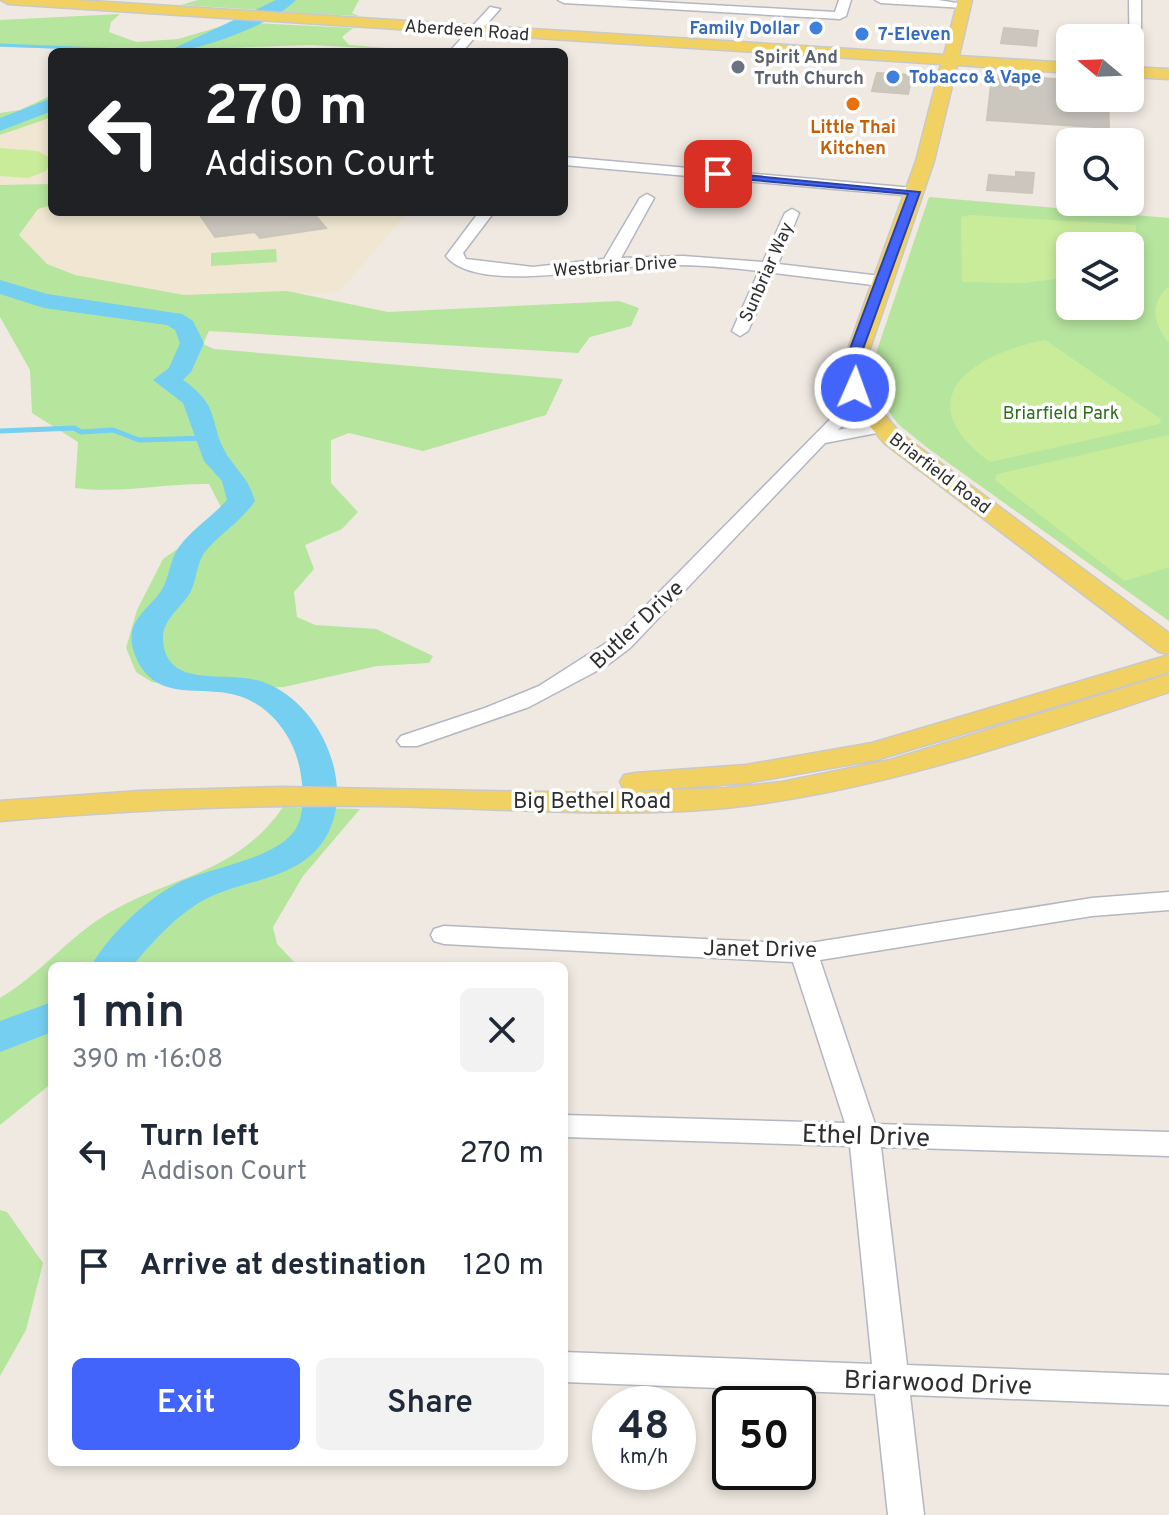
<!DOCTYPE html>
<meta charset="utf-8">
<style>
body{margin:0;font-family:Overpass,sans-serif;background:#f2f2f3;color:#1f2937;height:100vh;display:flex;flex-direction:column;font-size:30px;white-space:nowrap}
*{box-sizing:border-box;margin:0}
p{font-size:26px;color:#747a83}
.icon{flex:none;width:44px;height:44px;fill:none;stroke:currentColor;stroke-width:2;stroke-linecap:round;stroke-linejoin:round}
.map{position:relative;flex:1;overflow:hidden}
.panel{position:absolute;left:48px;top:962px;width:520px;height:504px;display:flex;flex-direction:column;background:#fff;border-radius:12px;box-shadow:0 4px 12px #0003}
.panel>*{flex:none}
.top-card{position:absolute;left:48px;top:48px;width:520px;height:168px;border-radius:12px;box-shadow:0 4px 12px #0003;background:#202124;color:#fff;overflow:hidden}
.needle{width:52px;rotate:289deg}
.tools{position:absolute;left:1056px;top:24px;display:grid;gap:16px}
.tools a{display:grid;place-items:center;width:88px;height:88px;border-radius:12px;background:#fff;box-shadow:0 4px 12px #0003;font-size:40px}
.speed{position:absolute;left:592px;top:1386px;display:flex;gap:16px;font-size:40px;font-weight:700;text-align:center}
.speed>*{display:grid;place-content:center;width:104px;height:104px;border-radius:50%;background:#fff;box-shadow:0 4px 12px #0003;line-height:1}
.speed small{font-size:20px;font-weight:400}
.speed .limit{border:4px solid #111;border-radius:12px;background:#fff;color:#111}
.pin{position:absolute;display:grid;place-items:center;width:68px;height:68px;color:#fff;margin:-34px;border-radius:16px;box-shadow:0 4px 12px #0006}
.me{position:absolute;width:88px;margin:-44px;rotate:2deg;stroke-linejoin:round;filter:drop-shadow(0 0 6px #0008)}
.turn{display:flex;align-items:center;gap:28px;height:168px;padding:0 24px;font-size:36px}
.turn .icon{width:104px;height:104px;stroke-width:2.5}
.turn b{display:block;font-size:56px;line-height:68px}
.round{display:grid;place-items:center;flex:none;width:84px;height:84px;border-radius:12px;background:#f2f2f3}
.summary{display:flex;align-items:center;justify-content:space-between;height:136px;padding:0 24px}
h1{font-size:48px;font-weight:600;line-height:60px}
.cta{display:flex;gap:16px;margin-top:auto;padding:16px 24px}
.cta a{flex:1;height:92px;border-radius:12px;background:#4264fb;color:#fff;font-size:32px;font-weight:600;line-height:92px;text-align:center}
.cta a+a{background:#f2f2f3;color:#1f2937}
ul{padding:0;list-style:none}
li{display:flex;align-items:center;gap:24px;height:112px;padding:0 24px}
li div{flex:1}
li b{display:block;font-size:30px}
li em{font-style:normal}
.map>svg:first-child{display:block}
</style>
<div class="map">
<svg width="1169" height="1515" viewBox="0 0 1169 1515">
<rect width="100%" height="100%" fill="#efe9e1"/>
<path fill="#f0e6d1" d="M39,119l13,1v92h356l-69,80 -137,9 -141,-21 -61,-52v-92z"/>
<path fill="#b6e59e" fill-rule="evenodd" d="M198,0h80l-17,10 -80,-5z
M295,0h64l-7,13 7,3 -78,-4z
M120,14l-9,8 -2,10 27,10 42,-3 58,-17 117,6 -11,9 7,8 88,7 -126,-7 -81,3 -9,4 -221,-5v-27z
M52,95v22l-52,18v-22l20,-3z
M52,184v21l-14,4 -19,26 28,29 28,11 109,20 103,-4 101,21 231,-11 20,7 -8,18 -41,11 -12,16 -369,-22 -6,13 11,5 349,30 -17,36 -123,36 -74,-18 -18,7v43l27,29 -16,17 -37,16 9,24 -20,23 3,25 18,8 61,4 57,27 -4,7 -52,3 -93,21 -67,3 -65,-8 -16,-10 -10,-24 11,-38 26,-51 43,-30 16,-20 -13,-25c-44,-1 -89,10 -134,4l3,-46 -46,-29 -2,-43 -30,-53v-132z
M929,197l240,21v403l-240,-172 -31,-25 -21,-29 -5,-30zM1070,246h60v60h-60z
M276,249l1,13 -66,4v-13z
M283,807l77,2 -57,67 -30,51 4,17 21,22h-246v117l-52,42v-127c39,-23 69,-61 107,-84 66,-39 129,-39 176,-107z
M0,1210l7,2 36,51 -17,67 -26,46z"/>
<path fill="#c9ec9a" d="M0,148l38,3 14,8 -6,12 -18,7 -28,-2z
M969,215l167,10v16l-6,9v-4h-60v31l-45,6 -63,-1 -1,-65z
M1169,286v57c-16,-20 -20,-39 0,-57z
M1045,340l116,79 -2,5 -169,38c-85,-62 -18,-108 55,-122z
M1169,435v132l-44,14 -130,-101 2,-6z"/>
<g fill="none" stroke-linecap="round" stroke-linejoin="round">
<path stroke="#75cff0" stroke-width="3" d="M0,45l173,7"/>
<path stroke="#75cff0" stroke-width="5" d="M0,431l74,-3 7,4 32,-2 26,10 69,-2"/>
<path fill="#75cff0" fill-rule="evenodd" d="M276,0h20c-23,24 -97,52 -130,52z
M52,98v13l-52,20v-13z
M0,280l47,14 135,20 11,7 11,22 -13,29 -8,8c41,28 24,46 47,79 12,18 18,19 25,42 -14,21 -36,33 -51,52 -8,12 -7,27 -14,40 -9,15 -28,27 -27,46 0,12 5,24 16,30 20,12 59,4 84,13 58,20 97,108 59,161 -26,37 -81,37 -118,57 -29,16 -51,42 -72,66h-41c18,-31 54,-66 87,-83 31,-16 102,-24 119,-56 9,-18 6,-47 1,-66 -8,-29 -30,-56 -59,-65 -37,-12 -80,8 -102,-36 -5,-11 -8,-24 -3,-35 7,-14 19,-22 27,-34 9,-14 8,-30 18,-44 13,-18 33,-30 48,-47l-5,-19 -18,-20 -21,-58 -30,-23 16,-12 11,-25 -5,-13 -8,-5 -123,-17 -44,-14z
M52,1002v30l-52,20v-31z"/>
</g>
<path fill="#cbc7bf" stroke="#cbc5ba" stroke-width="2" d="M1004,28l34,3 -2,15 -35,-3z
M877,73l35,2 -4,19 -36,-3z
M992,75l78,5v18h38l1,30 -122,-8z
M1016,172l18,1 -2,20 -45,-3 2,-15 27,2z
M198,212h95l4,5 18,-2 11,13 -66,10 -5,-6 -40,5z"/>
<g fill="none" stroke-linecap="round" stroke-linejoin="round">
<defs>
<path id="minor" d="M558,0h65l212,12 4,-12h12l-5,16 -6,3 -276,-16z
M875,0h63l32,5 -6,3 -83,-5z
M1129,0h12v72l-6,4 -5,-2z
M490,7l10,2 -38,43h-13z
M564,157l350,31 7,4 -7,4 -350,-31z
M647,194l7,4 -33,60 62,-2 80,6 22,-49 7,-4 7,4 -21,51 103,12 8,5 -8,5 -107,-13 -26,58 -8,5 -8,-5 27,-60c-35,-4 -70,-7 -105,-6 -45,1 -178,30 -208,-9l33,-44h15l-31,41 3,6 67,8 71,-8 36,-61z
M860,394l9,5 -31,31 42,-9 9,6 -2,4 -62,12 -195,205 -24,18 -77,41 -112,39h-16l-4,-5 4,-5 84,-28 54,-22 75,-48 240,-243z
M1169,892v18l-77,6 -272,44 55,164 294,8v24l-288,-9 26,218 262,10v30l-259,-10 14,120h-36l-13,-121 -311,-12v-30l308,12 -22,-218 -286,-9v-22l281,8 -52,-161 -349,-18 -10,-3 -3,-6 3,-6 10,-3 360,18 288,-46z"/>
<path id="major" d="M1,0h74l869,55 14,-55h14l-13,56 111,7v10l-113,-8 -23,96 -69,202c-2,31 17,48 35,70l269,200v21l-10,-2 -275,-209c-20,-25 -44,-46 -41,-80l73,-202 25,-97 -933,-60z
M1130,67l39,2v10l-39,-2z
M1169,655v17l-293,88 -130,23 -111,8 -11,-2 -4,-7 4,-7 11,-2 111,-8 126,-22z
M1169,674v18c-145,48 -291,100 -444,116 -117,11 -234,-1 -350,-2 -126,-2 -251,4 -375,15v-20l140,-10 141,-4 313,6 131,-5 57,-6 108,-22z"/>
</defs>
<use href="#minor" stroke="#b4b7c1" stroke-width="3"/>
<use href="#major" stroke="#c9c9c9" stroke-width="3"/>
<use href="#minor" fill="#fff" fill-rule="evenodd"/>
<use href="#major" fill="#f2d163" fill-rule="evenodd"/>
</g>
<path fill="#4264fb" stroke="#2b41a3" stroke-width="2" d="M714,172l206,20 -57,157 -3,42 -11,-3 1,-39 58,-155 -190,-17z"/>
<g fill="#3f7fe0" stroke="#fff" stroke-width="3">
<circle cx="816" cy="28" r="8"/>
<circle cx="862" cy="34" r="8"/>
<circle cx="893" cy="77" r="8"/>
</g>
<circle fill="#6b7280" stroke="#fff" stroke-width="3" cx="738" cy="67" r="8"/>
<circle fill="#e8710a" stroke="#fff" stroke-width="3" cx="853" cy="104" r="8"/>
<g text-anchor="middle" stroke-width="7" stroke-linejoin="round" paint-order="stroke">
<g font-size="18" font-weight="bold" fill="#366cbe" stroke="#fff" text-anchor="start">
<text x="800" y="34" text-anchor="end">Family Dollar</text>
<text x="878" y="40">7-Eleven</text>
<text x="909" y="83">Tobacco &amp; Vape</text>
</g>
<g font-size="18" fill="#2e2e2e" stroke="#fff">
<text transform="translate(467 30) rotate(4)" y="6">Aberdeen Road</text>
<text transform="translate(615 266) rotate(-4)" y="6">Westbriar Drive</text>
<text transform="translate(766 272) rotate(-66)" y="6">Sunbriar Way</text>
<text transform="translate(940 473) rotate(37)" y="6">Briarfield Road</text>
</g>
<g font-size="18" font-weight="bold" fill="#5b616d" stroke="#fff" text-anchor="start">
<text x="754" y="63">Spirit And<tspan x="754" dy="21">Truth Church</tspan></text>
</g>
<g font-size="18" font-weight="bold" fill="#c56008" stroke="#fff">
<text x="853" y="133">Little Thai<tspan x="853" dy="21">Kitchen</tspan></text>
</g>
<g font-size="18" fill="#2c6e1b" stroke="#fff">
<text x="1061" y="419">Briarfield Park</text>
</g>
<g font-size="22" fill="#2e2e2e" stroke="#fff">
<text transform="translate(636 624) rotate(-43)" y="8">Butler Drive</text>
<text x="592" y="808">Big Bethel Road</text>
<text transform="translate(760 948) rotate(1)" y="8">Janet Drive</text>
</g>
<g font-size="26" fill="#2e2e2e" stroke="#fff">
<text transform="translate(866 1135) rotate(2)" y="9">Ethel Drive</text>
<text transform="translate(938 1382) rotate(2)" y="9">Briarwood Drive</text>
</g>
</g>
</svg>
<div class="tools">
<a><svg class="needle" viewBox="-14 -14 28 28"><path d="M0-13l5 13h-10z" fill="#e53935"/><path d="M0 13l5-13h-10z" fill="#747a83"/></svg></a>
<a><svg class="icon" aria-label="search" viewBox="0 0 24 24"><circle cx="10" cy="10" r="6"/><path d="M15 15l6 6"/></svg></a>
<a><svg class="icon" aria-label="layers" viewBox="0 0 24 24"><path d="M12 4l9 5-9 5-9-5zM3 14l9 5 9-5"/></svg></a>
</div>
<div class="speed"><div>48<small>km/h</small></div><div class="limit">50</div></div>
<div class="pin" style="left:718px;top:174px;background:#d93025"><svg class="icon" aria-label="arrive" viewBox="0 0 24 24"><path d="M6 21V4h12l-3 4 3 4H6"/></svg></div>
<svg class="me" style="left:855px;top:388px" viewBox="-20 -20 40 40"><circle r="17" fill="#4264fb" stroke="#fff" stroke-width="3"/><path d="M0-11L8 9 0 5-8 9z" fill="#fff"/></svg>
<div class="top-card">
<div class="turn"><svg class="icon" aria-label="left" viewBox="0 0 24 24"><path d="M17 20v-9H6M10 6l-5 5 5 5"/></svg><div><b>270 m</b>Addison Court</div></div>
</div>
<section class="panel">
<div class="summary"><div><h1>1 min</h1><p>390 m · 16:08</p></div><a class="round"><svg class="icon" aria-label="close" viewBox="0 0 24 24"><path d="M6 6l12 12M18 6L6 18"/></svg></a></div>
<ul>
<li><svg class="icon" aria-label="left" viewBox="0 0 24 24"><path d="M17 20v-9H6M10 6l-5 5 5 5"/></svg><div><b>Turn left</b><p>Addison Court</p></div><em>270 m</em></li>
<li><svg class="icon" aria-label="arrive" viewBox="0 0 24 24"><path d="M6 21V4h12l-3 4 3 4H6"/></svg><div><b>Arrive at destination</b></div><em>120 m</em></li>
</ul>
<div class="cta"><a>Exit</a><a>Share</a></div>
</section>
</div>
